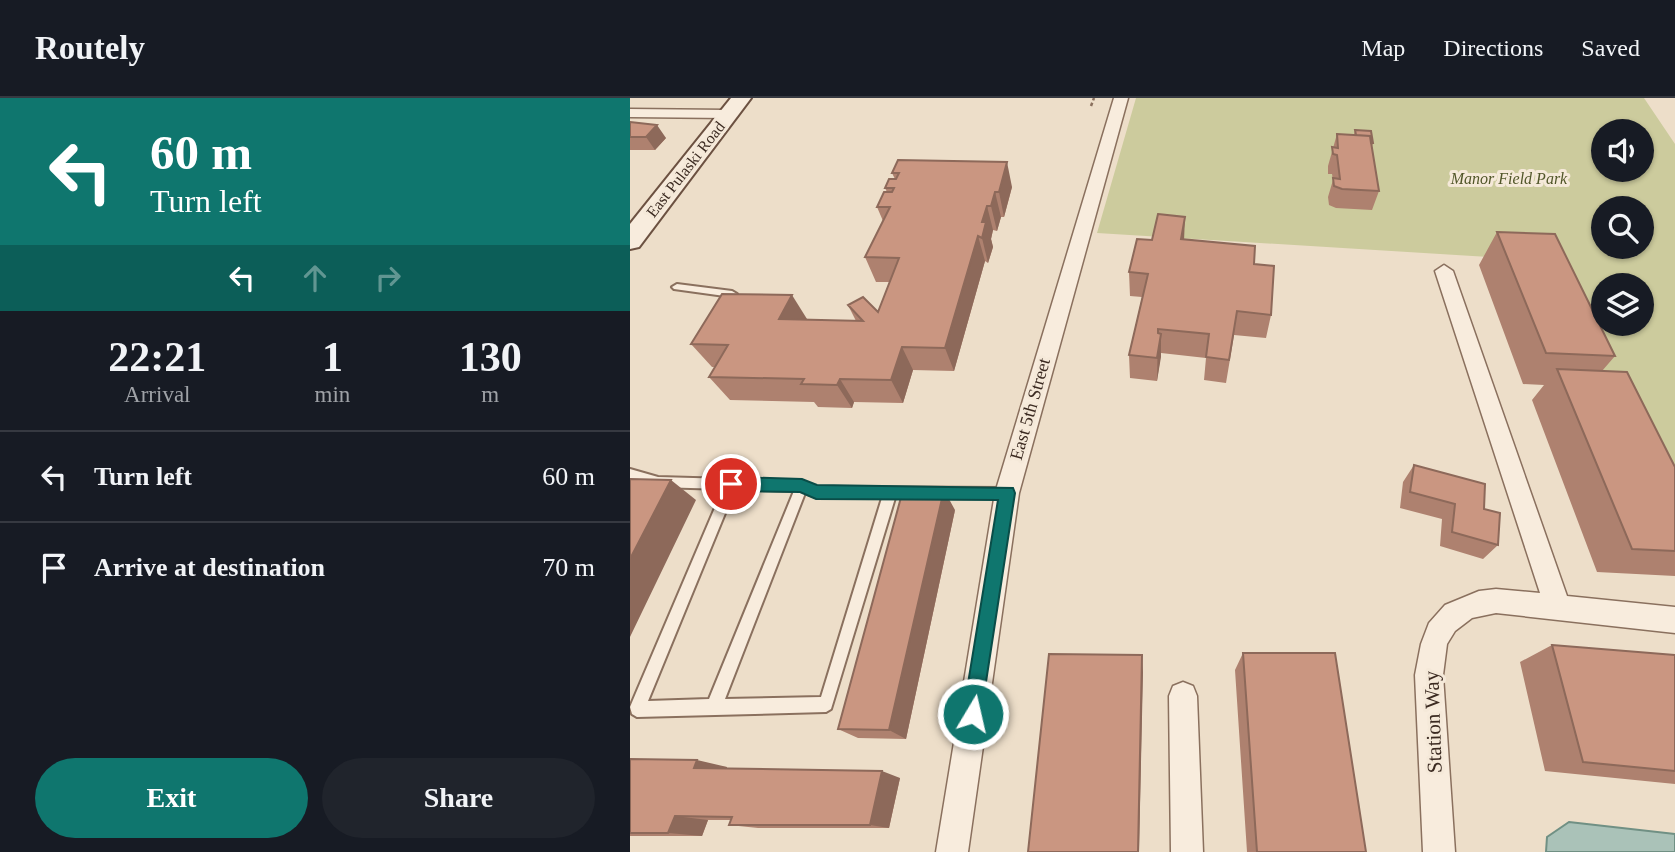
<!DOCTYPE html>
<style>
body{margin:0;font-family:Georgia,serif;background:#20242c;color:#f1f3f6;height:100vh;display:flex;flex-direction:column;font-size:26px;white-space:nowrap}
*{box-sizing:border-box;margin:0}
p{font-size:23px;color:#9ea1a6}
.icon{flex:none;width:38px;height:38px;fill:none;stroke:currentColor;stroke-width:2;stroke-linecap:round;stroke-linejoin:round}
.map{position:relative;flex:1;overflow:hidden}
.side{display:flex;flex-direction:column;background:#171b24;width:630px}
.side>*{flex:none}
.banner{background:#0f766e;color:#fff;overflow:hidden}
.buttons{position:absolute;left:961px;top:21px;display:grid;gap:14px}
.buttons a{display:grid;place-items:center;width:63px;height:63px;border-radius:50%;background:#171b24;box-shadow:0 2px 5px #0004;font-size:35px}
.pin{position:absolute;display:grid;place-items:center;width:60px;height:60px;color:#fff;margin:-30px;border:4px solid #fff;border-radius:50%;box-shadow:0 2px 7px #0007}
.me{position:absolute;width:77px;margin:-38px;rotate:9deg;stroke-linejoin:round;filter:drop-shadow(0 0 5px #0008)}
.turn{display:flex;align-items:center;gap:24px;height:147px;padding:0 35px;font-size:32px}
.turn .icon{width:91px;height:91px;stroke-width:2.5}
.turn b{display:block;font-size:49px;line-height:60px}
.lanes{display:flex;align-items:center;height:66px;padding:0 35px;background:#0003;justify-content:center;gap:35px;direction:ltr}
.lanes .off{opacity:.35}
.eta{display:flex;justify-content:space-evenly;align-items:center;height:119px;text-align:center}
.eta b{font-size:42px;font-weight:700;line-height:49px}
.button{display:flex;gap:14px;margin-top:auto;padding:14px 35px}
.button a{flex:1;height:80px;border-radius:42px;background:#0f766e;color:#fff;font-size:28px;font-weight:700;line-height:80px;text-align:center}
.button a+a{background:#20242c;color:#f1f3f6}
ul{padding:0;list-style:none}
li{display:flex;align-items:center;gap:21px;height:91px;padding:0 35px;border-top:2px solid #363941}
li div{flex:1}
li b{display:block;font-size:26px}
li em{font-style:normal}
header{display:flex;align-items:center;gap:42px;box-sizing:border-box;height:98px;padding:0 35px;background:#171b24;border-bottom:2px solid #363941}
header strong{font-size:33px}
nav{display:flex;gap:38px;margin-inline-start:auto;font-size:24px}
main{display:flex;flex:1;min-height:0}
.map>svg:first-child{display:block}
</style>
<header>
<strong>Routely</strong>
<nav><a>Map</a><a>Directions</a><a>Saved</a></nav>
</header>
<main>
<section class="side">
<div class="banner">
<div class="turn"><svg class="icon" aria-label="left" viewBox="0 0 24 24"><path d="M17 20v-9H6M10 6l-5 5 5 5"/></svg><div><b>60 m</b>Turn left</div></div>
<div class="lanes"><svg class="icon" aria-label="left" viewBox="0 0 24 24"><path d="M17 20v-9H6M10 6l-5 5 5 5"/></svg><svg class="icon off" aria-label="ahead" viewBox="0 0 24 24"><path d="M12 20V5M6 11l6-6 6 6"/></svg><svg class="icon off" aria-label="right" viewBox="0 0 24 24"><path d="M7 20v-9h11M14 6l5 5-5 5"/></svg></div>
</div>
<div class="eta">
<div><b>22:21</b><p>Arrival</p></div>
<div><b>1</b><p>min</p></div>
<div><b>130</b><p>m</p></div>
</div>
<ul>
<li><svg class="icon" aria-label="left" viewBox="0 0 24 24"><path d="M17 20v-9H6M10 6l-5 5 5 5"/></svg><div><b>Turn left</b></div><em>60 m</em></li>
<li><svg class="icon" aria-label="arrive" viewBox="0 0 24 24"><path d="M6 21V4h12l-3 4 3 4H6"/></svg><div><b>Arrive at destination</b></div><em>70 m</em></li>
</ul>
<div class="button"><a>Exit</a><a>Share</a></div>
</section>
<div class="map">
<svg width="1045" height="754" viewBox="0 0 1045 754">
<rect width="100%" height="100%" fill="#eddec9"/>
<path fill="#cccb9d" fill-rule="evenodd" d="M506,0h508l31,46v343l-20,-2 -101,-224 -457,-28zM973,33h39v39h-39zM973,110h39v39h-39zM973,187h39v39h-39z"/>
<path fill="#aac2b8" stroke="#709084" stroke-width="2" d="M939,724l106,12v18h-129l1,-15z"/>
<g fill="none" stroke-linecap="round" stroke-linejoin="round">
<defs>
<path id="lane" d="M47,186l55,7 5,3 -5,3 -58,-8 -2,-2z
M0,371l28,8 144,4 15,6 190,1 4,1 2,4 -2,4 -4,1h-112l-64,211 -5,3 -189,5 -5,-3 -2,-7 93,-218 -65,-2 -28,-8zM105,391l59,2 -85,208 -61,2zM175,395l11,4 66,1 -61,199 -96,2z"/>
<path id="street" d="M484,0h14l-109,395 -51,359h-32l59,-359z
M0,11l98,1 7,4 -7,4 -98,-1z
M814,167l9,6 114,325 108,11v26l-179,-20 -24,5 -17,13 -8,13 -4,31 12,177h-32l-8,-177 6,-31 8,-21 16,-18 34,-14 17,-2 44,4 -105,-322z
M553,584l10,4 4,10 6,156h-32l-2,-156 4,-10z"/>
<path id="secondary" d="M101,0h20l-112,149 -9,2v-25z"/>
</defs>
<use href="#lane" stroke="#8a705e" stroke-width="4"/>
<use href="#street" stroke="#8a705e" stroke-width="3"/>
<use href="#secondary" stroke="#6c5141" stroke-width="4"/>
<path stroke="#8a705e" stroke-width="2.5" stroke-dasharray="3.5 2.5" stroke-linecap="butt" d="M461,8l3,-8"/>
<use href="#lane" fill="#f8ecdd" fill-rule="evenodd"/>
<use href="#street" fill="#f8ecdd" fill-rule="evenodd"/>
<use href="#secondary" fill="#f8ecdd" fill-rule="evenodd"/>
</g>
<path fill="#ae816f" d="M0,24l36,16 -11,12h-25z
M725,32l18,13 -1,3 7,45 -7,19 -36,-2 -7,-3 -1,-8 5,-17 -1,-6h-4v-8l9,-32 17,1z
M268,62l114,27 -8,30h-3l-4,14 -4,-1 -2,9 2,8 -5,16 -3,-2 -31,110 -41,-1 -10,33 -49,-1 -2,6 -34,-1 -4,-5 -84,-2 -21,-23 6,-10h-3l-21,-23 116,-24 49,1 -8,-16 30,7 12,-30h-14l-11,-25 18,-36 -6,-14 10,-15 -2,-4 10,-9 -3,-6z
M867,134l118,124 -13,15 73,96v109l-78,-4 -65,-172 12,-15 -21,-1 -44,-119z
M554,141l70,25 17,51 -5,23 -32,-3 -8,48 -22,-3 2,-22 -45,-5 -4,28 -27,-3 -1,-23 13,-58 -12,-1 -1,-24z
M784,367l70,44 14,36 -15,14 -43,-13 2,-27 -42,-11 3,-26z
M325,412l-49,229 -48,-1 -20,-9z
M922,547l123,10v129l-130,-13 -25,-109z
M613,555l123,199h-119l-12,-182z
M0,661l97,8v1l173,10 -11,50h-131l-29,-3 2,-5h-23l-6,16h-72z"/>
<path fill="#8d695a" d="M27,27l9,13 -11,12 -9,-13z
M377,64l5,25 -8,30 -5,-25z
M365,94l6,25 -4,14 -6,-25z
M357,108l6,24 -2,9 2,8 -5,16 -6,-25v-16z
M555,119l-1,24 -3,-2z
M348,138l7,25 -31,110 -9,-23z
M162,197l15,24h-28z
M528,231v22l3,-17v23l-4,24z
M272,249l11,23 -10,33 -12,-23z
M210,281l14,23 -2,6 -15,-23z
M41,382l25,20 -66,137v-78z
M314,392l11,20 -49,229 -17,-9z
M512,557l1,17 -4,180h-1z
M67,662l30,7 -2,7 -31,-6z
M252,673l18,7 -11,50 -19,-3z
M45,718l33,4 -6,16 -34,-3z"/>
<path fill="#ca9681" stroke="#8d695a" stroke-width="2" d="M0,24l27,3 -11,12h-16z
M725,32l16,1 2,12h-2l-1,-7 -14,-1z
M707,36l33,2 9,55 -37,-2 -8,-3 -1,-8 7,1 -3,-24 -4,-1 -1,-7 6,1z
M268,62l109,2 -8,30h-4l-4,14h-4l-5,16h4l-4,16 -4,-2 -33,112 -43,-1 -11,33 -51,-1 -3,6 -36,-1 3,-5 -95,-2 19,-32 -37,-1 31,-50 70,1 -13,24 84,2 -15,-16 15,-8 15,15 21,-54 -34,-1 25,-50h-13l7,-15h8l2,-4h-9l4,-9h7l3,-6h-7z
M528,116l27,3 -4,22 74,7 -1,18 20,2 -3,49 -34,-4 -8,49 -23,-3 3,-23 -51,-5v4l3,1 -4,24 -28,-3 19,-81 -19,-2 8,-33 15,1z
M867,134l58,2 60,122 -69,-3z
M927,271l70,3 48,95v84l-43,-2z
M784,367l71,19 -1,25 16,4 -2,32 -46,-13 3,-28 -45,-12z
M0,381l41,1 -41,79z
M273,392h41l-55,240 -51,-1z
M922,547l123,10v116l-92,-9z
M613,555h92l31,199h-109z
M419,556l93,1 -4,197h-110z
M0,661l67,1 -3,8 188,3 -12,54h-141l3,-8 -57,-1 -7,17h-38z"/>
<path fill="#0f766e" stroke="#0a4d48" stroke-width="2" d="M101,379l71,2 15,6 196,3 2,5 -35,228 -7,3 -7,-3 -3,-7 35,-214 -182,-1 -16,-7 -69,-1 -8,-7z"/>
<g text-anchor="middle" stroke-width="6" stroke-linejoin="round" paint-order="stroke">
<g font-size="16" fill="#3b2a21" stroke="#f5e9d9">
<text transform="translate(55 71) rotate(-52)" y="6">East Pulaski Road</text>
</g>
<g font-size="16" font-style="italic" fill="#515629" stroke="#f5e9d9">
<text x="879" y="86">Manor Field Park</text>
</g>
<g font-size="18" fill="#3b2a21" stroke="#f5e9d9">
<text transform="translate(400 311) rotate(-74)" y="6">East 5th Street</text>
</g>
<g font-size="21" fill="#3b2a21" stroke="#f5e9d9">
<text transform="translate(803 624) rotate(-92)" y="7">Station Way</text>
</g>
</g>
</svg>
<div class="buttons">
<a><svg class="icon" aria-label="sound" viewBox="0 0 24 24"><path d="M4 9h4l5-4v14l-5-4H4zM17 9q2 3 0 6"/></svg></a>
<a><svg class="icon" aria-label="search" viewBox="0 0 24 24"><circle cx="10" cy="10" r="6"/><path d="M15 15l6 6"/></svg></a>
<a><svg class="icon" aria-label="layers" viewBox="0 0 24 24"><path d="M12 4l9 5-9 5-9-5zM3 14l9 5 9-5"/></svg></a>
</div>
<div class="pin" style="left:101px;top:386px;background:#d93025"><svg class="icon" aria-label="arrive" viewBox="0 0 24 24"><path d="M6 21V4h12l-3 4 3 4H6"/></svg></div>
<svg class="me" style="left:343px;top:616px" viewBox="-20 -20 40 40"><circle r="17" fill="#0f766e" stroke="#fff" stroke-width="3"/><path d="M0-11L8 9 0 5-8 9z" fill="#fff"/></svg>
</div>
</main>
